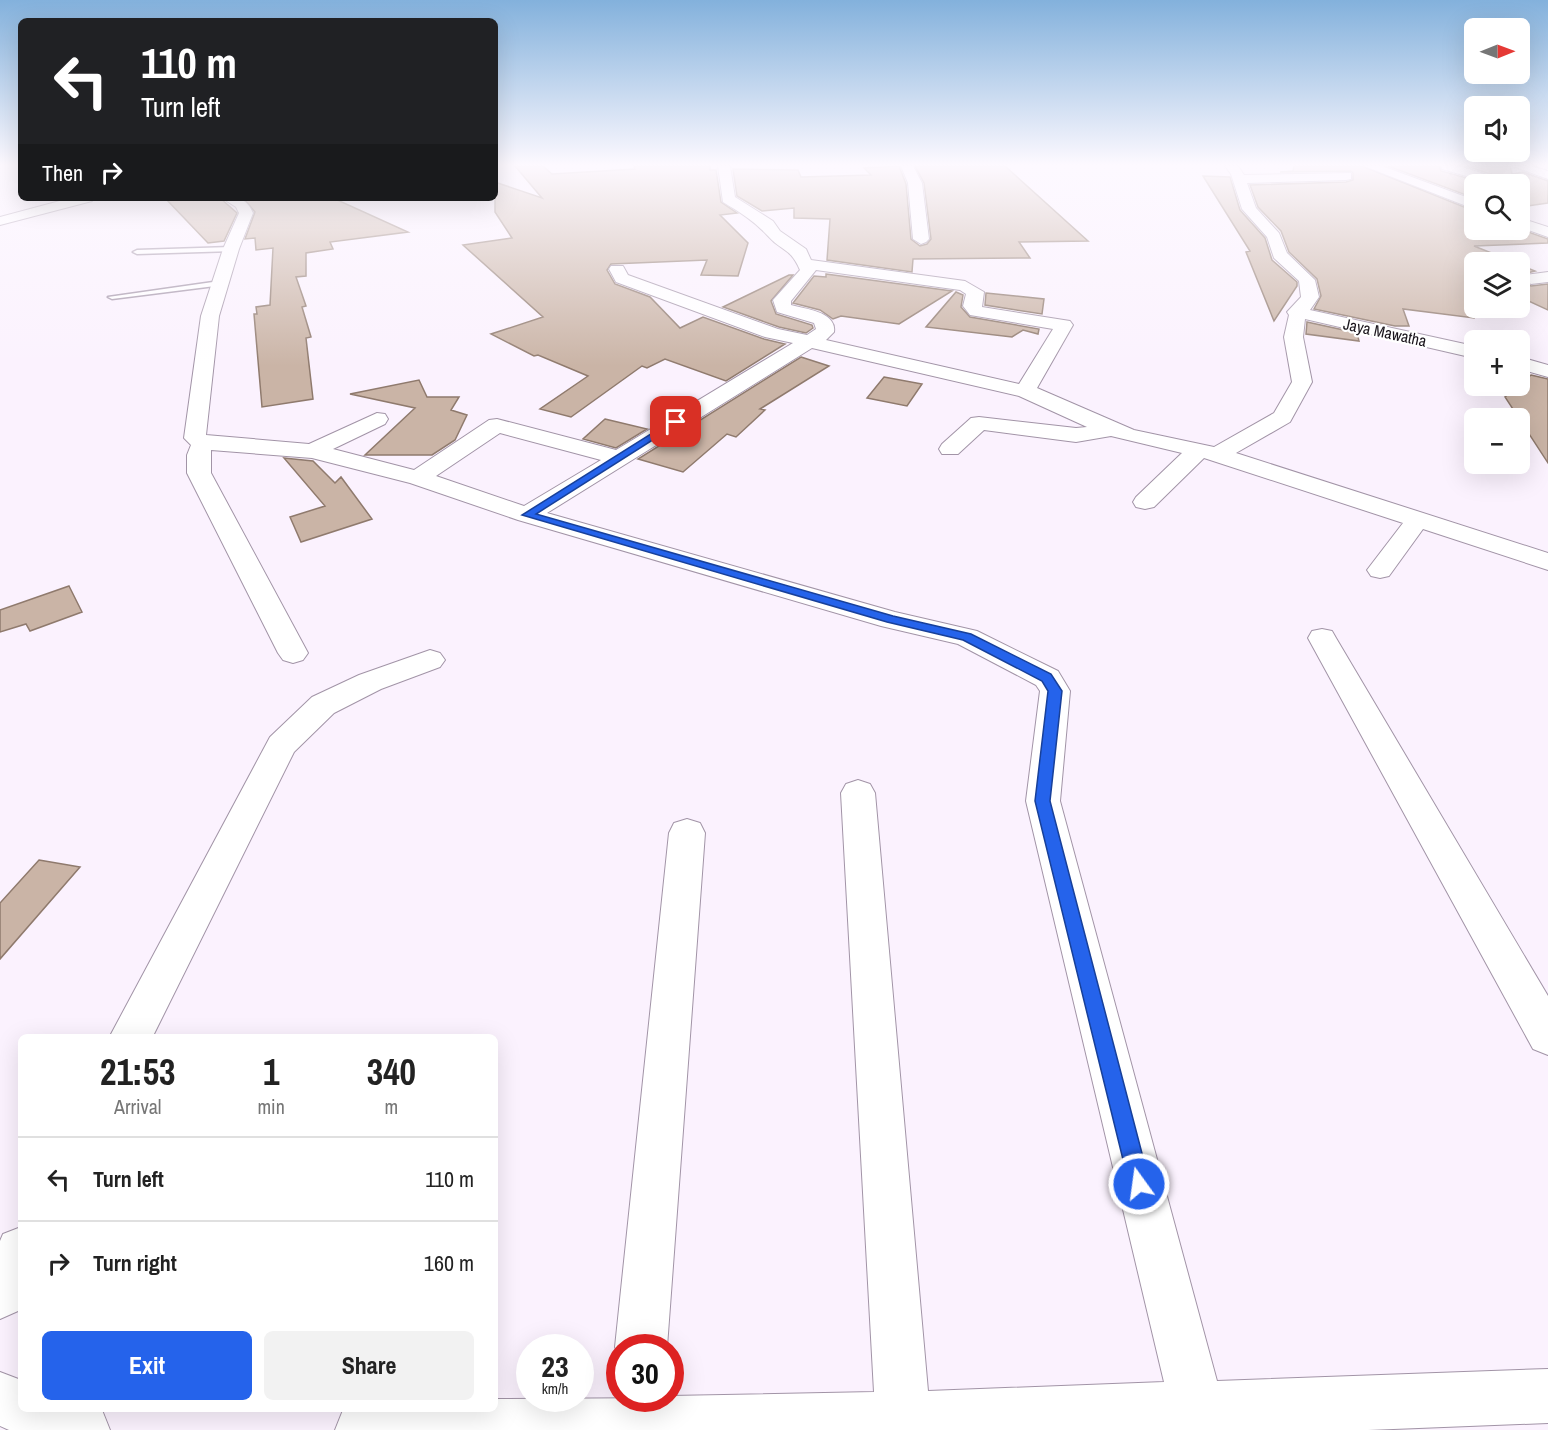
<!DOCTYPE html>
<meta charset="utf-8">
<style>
body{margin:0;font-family:"Archivo Narrow",sans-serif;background:#f2f2f2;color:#222;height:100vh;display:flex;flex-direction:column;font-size:22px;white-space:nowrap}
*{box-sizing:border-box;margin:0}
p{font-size:20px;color:#767676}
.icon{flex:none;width:33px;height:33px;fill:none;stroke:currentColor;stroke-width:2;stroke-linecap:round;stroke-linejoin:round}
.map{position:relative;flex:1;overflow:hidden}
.details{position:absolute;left:18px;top:1034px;width:480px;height:378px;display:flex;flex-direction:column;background:#fff;border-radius:9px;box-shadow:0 6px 24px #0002}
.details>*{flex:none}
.banner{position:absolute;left:18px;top:18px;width:480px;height:183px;border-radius:9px;box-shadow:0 6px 24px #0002;background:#202124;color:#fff;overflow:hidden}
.needle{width:39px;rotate:89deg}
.tools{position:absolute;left:1464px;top:18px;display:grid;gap:12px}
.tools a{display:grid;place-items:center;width:66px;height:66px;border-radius:9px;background:#fff;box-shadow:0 6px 24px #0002;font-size:30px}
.speed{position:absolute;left:516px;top:1334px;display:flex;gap:12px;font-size:30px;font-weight:700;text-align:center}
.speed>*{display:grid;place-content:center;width:78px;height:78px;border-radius:50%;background:#fff;box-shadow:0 6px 24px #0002;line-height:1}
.speed small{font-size:15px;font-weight:400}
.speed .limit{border:9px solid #d22;background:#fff;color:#111}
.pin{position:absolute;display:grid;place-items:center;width:51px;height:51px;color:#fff;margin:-26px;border-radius:12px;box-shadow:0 3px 9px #0006}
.me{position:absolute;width:66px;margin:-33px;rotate:346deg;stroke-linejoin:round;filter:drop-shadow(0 0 4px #0008)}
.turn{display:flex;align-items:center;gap:21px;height:126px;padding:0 24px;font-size:27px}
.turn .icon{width:78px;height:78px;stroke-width:2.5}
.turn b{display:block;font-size:42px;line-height:51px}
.then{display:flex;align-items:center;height:57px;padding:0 24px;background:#0003;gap:12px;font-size:22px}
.eta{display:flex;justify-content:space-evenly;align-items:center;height:102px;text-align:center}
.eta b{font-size:36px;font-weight:700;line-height:42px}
.button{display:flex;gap:12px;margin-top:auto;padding:12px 24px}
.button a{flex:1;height:69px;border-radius:9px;background:#2563eb;color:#fff;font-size:24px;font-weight:700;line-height:69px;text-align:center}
.button a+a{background:#f2f2f2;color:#222}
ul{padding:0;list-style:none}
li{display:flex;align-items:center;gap:18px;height:84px;padding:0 24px;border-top:2px solid #e0e0e0}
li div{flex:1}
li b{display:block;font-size:22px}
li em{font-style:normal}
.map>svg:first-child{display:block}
</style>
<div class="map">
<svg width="1548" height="1430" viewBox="0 0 1548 1430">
<rect width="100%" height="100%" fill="#fbf2fe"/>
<path fill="#cab4a6" stroke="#8f7a6d" stroke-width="1.5" d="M515,166h28l9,8 83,-5 -1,-3h76v4h6l5,32 16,11 -17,2 28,28 -10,33 -37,-1 6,-15 -96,4 -4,6 8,14 35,13 30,31 23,-11 61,22 21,5 -59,37 -61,-22 -18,9 -5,-2 -71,51 -31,-8 48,-33 -50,-21 -4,1 -43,-22 52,-17 -80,-72 49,-7 -17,-26v-30l47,16z
M899,166l7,18 5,55 9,7 7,-2 4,-5 -7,-56 -9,-17h90l83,75 -69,1 11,16 -117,1 -1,13 -85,-12 3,-41 -36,-1v-10l-32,3 -25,-15 -4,-27 65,1 3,7 70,-2 -7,-7z
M1294,166h68l112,45v19l46,-1 28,10v4l-74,3 40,16h-40v56l-71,-9 6,17h-14l-81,-17 7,-13 -4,-17 -28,-27 -8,-21 -23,-24 -8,-22 96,-3 7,-2v-7l-2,-2 -71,1 13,-1z
M1388,166h51l2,5 47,13h-14v14z
M1467,166h43l2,8 11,-2 25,9v22l-28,4v-23z
M1203,176l27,1 10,33 25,28 7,22 25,22v4l-23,35 -28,-69 4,-1z
M165,198h55l17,15 -13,28 -16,2z
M243,198h90l75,34 -78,10 3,7 -27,4v23l-10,1 10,29 -4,1 9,30 -5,1 7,61 -51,8 -8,-93h3l-1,-7 14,-2 3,-57 -17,2 -1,-12 -10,1 10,-27z
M1520,265l15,6 -12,3 -1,7 9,5 17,-2v26l-28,-13z
M826,274l126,17 -53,33 -58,-8 -8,3 -13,-9 -27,-7 21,-27 12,1z
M789,275h4l-22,26 5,13 36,11 1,3 -7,5 -27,-6 -56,-20z
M956,292l7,3 -2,12 9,10 69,12 -1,5 -15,-4 -11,7 -86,-10z
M986,293l58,6 -2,15 -57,-9z
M1307,322l50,11 2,8 -53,-7z
M801,357l28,9 -69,43 5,1 -29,27 -9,-3 -44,38 -45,-13z
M1531,375l17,4v84l-43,-66z
M884,377l38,7 -15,22 -40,-8z
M419,380l8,17h32l-8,13 16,5 -12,25 -23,15h-67l50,-47 -65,-14z
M605,419l42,10 -31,19 -33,-9z
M284,458l29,3 22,22 6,-6 31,42 -71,23 -11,-25 35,-11z
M69,586l13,26 -52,19 -4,-7 -26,8v-22z
M39,860l41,7 -80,92v-56z"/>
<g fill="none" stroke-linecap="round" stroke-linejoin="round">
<defs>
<path id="service" d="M231,247l3,4 -97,3 -4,-2 4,-2z
M220,281h3v4l-111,14 -4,-2z"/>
<path id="minor" d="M718,166h12l5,31 38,24 7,10 26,18 5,11 154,21 19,11 -2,15 88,14 3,4 -36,63 97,42 80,17 60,-34 18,-31 -8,-45 5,-22 -2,-3 14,-15 -2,-16 -25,-23 -7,-21 -25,-28 -11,-35 -6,-8h13l6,9 107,-2v6l-5,1 -99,3 9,25 23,25 8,20 28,27 4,17 -9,13 164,36v12l-169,-39 -2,18 9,45 -22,40 -54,31 312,100v17l-125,-41 -34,47 -9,2 -9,-2 -4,-6 36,-47 -199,-65 -50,49 -9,2 -9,-2 -3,-5 3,-5 46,-44 -71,-17 -35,6 -92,-12 -26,24h-16l-3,-5 3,-5 29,-26 8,-1 97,11 11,-1 -68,-31 -207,-48 -265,165 348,99 82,19 81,40 12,20 -10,110 157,580 331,-12v54l-180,7h-1033l8,-20 5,-2h147v-9l175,-1v-2l204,-4 -33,-599 5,-9 12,-4 12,4 5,9 53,598 236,-9 -138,-581 14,-110 -4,-6 -78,-41 -77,-18 -363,-106 -108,-37 -98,-25 -101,-8v23l97,180 -5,7 -10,3 -10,-3 -5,-7 -91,-180v-18l4,-10 -7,-7 17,-122 22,-67 16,-36 -3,-6 -14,-9c16,0 24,-1 31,15l-14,36 -20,67 -13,119 103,9 68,-31 8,1 3,5 -3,5 -52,25 81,21 75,-50 8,-1 119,31 177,-107 -28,-6 -149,-55 -7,-13 2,-3h12l5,9 150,54 29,6 9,-6 -2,-6 -37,-11 -4,-12 27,-30c-10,-23 -18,-18 -32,-34 -14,-15 -27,-23 -45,-34zM816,270l144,20 6,4 -3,12 7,9 83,14 -34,55 -193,-44 8,-8c3,-20 -28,-23 -43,-27v-4zM500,433l101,27 -77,46 -88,-30z
M901,166h12l9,17 7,56 -3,3 -5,2 -8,-5 -5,-56z
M1364,166h18l92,34v9z
M1441,166h19l54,18h-20l-52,-15z
M1512,166h19l17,5v8z
M71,198h23l-2,3 -92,24v-8z
M1520,218l28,9v10l-28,-10z
M1548,272v10l-17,2 -8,-5 2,-4z
M1520,357l28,8v12l-28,-8z
M1322,629l10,2 4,7 212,358v59l-15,-6 -225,-411 4,-7z
M430,650l10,3 5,7 -5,7 -59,22 -47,24 -40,39 -141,284h-43l160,-299 42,-40 47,-22z
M687,819l13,4 5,10 -38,514h-47v12l-5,-12 54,-514 5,-10z
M21,1227v78l-3,6 -18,8v-78l3,-7z
M0,1372l21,8v28h76l5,2 8,20h-101l-9,-4z"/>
</defs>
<use href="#service" stroke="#a294a7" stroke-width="3"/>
<use href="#minor" stroke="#a294a7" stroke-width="2"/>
<use href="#service" fill="#fff" fill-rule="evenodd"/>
<use href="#minor" fill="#fff" fill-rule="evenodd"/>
</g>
<linearGradient id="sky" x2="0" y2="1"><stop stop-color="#83b1dc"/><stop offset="0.45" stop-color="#fdf9ff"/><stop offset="1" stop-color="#fdf9ff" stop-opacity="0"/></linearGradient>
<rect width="1548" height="366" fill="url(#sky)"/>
<path fill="#2563eb" stroke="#184099" stroke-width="1.5" d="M673,420l8,2 -145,92 357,102 78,18 80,40 11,17 -12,110 100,383 -3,7 -8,3 -7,-3 -3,-7 -94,-383 13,-110 -6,-10 -79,-41 -76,-18 -365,-107z"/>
<g text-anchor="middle" stroke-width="4.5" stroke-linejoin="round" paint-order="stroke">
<g font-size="16" fill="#1a151c" stroke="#fff">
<text transform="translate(1385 332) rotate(12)" y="6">Jaya Mawatha</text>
</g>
</g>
</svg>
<div class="tools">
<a><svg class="needle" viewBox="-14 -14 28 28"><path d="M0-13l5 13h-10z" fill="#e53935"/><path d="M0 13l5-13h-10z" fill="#767676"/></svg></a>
<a><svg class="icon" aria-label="sound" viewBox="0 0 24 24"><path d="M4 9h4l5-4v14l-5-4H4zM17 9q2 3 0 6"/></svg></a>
<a><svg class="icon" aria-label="search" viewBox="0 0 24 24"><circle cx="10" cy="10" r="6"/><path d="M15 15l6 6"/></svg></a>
<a><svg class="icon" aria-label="layers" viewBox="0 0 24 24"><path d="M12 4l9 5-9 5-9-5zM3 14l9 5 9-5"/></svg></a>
<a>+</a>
<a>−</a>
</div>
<div class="speed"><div>23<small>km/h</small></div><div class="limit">30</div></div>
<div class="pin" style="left:676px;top:422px;background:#d93025"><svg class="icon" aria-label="arrive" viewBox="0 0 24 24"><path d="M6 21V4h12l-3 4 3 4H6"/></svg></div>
<svg class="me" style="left:1139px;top:1184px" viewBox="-20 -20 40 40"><circle r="17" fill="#2563eb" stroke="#fff" stroke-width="3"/><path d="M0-11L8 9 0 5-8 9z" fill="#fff"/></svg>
<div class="banner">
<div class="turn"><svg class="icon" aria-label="left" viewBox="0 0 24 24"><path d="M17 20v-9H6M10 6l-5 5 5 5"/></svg><div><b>110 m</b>Turn left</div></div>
<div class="then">Then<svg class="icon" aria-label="right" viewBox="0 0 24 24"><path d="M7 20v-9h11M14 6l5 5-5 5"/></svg></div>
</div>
<section class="details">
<div class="eta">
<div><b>21:53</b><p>Arrival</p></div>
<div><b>1</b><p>min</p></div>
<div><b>340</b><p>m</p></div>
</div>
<ul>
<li><svg class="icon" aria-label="left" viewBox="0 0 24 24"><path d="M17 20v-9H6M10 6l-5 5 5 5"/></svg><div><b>Turn left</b></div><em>110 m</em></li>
<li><svg class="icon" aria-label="right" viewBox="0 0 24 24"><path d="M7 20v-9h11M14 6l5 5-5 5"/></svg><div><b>Turn right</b></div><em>160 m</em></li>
</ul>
<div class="button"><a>Exit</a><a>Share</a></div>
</section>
</div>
